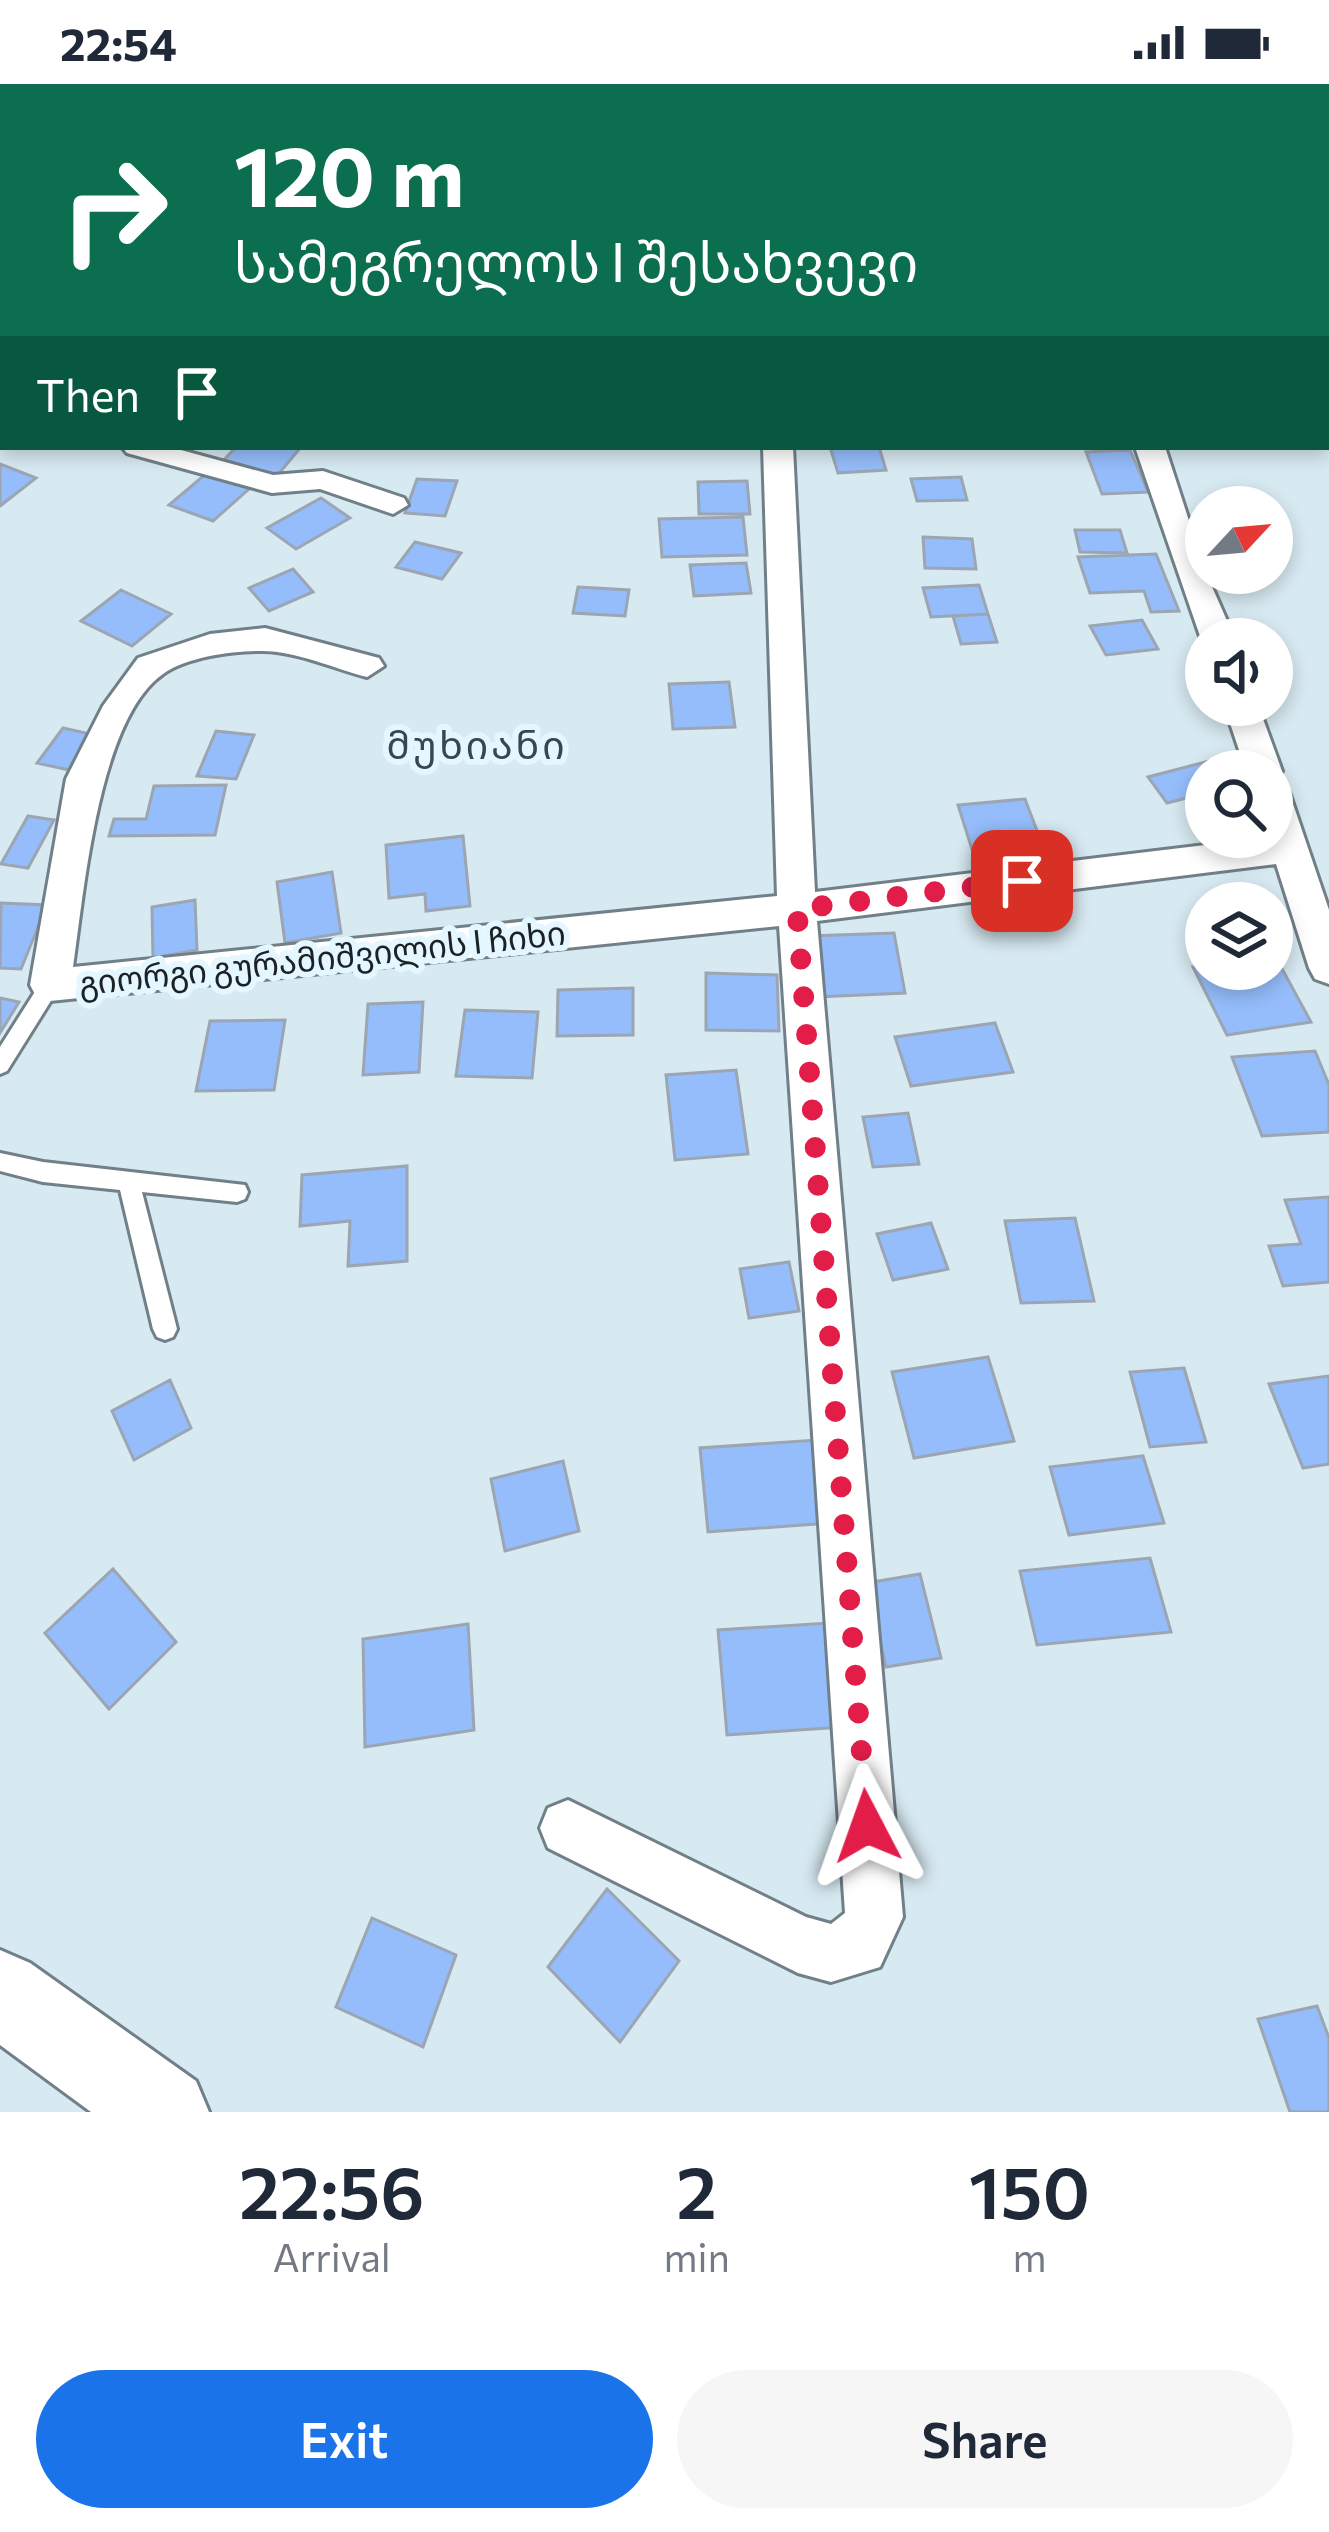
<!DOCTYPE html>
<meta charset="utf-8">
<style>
body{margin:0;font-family:Commissioner,"Noto Sans Georgian",sans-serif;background:#f6f6f7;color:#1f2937;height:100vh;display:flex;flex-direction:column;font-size:45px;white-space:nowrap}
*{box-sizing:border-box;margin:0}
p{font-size:39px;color:#747a83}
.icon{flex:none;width:66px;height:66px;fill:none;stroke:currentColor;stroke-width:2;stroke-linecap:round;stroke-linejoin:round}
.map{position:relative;height:2028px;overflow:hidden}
.side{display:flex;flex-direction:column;background:#fff;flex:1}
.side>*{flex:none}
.banner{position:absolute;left:0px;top:0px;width:1329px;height:366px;box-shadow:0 6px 18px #0003;background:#0b6e4f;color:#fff;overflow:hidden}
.needle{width:78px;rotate:64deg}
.tools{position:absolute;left:1185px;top:402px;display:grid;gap:24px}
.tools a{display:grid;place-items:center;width:108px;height:108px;border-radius:50%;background:#fff;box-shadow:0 6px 18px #0003;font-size:60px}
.pin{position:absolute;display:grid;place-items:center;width:102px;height:102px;color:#fff;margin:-51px;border-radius:24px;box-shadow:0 6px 18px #0006}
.me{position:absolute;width:132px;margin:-66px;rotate:356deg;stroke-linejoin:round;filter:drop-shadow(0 0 9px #0008)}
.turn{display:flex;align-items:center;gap:42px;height:252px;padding:0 36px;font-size:54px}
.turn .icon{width:156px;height:156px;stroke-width:2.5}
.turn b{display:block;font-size:84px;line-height:102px}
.then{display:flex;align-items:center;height:114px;padding:0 36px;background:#0003;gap:24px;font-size:45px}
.eta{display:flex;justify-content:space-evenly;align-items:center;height:204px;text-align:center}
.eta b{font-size:72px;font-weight:600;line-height:84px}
.primary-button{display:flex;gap:24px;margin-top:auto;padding:24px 36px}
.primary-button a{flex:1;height:138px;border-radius:72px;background:#1a73e8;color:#fff;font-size:48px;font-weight:600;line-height:138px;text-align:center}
.primary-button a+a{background:#f6f6f7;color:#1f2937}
.status{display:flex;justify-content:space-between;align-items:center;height:84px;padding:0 60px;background:#fff;direction:ltr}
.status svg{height:33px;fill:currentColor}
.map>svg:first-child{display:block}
</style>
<div class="status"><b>22:54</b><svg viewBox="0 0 49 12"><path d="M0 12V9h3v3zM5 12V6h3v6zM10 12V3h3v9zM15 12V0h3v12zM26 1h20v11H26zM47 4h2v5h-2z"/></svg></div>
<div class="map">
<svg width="1329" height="2028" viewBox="0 0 1329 2028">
<rect width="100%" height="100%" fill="#d7e9f1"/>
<path fill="#95bdfb" stroke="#9ca5b2" stroke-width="3" d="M236,363h65l-25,30 -55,-14z
M830,363h49l7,23 -48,3z
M1130,366l18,42 -46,2 -16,-42z
M0,380l36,14 -36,28z
M207,389l43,15 -37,33 -44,-16z
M961,393l6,23 -50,1 -6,-22z
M417,395l40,2 -12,35 -40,-3z
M747,397l3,33h-51l-1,-32z
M321,414l29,20 -54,31 -29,-21z
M743,433l4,38 -85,2 -3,-38z
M1075,446h45l7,23 -47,-1z
M923,453l49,2 4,30 -51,-1z
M415,458l46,11 -19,26 -46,-12z
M1156,470l23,57 -28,1 -7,-21 -54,2 -12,-36z
M746,479l5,30 -57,3 -4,-31z
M293,485l20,23 -44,19 -20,-23z
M979,501l9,29 -57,3 -8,-29z
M578,503l51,3 -4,26 -52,-3z
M121,506l50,24 -39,32 -51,-25z
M988,530l9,28 -36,2 -8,-28z
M1142,536l16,29 -52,6 -16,-29z
M729,598l6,45 -62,2 -4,-45z
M63,644l36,8 -25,35 -37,-8z
M216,647l38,4 -18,44 -39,-3z
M1213,676l9,11h-16v22l-39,10 -19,-26z
M226,701l-11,50 -106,1 5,-17h32l8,-33z
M1025,715l20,53 -70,7 -17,-54z
M28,732l26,4 -26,48 -27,-4z
M463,752l7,70 -44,5 -1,-17 -36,4 -3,-53z
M332,788l9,61 -56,10 -8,-61z
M195,816l2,50 -44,8 -1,-51z
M1,819l46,2 -26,64 -21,-1z
M894,849l11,60 -88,4 -8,-61z
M1274,870l37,68 -84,13 -34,-68 79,2z
M706,889l71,2 2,56 -73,-1z
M633,904v47l-76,1 1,-46z
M0,914l19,4 -19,31z
M423,918l-4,70 -56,3 5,-71z
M465,926l73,2 -6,66 -76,-2z
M285,936l-11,70 -78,1 14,-70z
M995,939l18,49 -102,14 -16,-49z
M1315,967l14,34v47l-67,4 -30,-79z
M736,986l12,84 -73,6 -9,-85z
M908,1029l11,51 -46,3 -10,-50z
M407,1082v95l-59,5 2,-45 -50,5 2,-51z
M1329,1113v85l-46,4 -14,-40 32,-2 -16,-44z
M1075,1134l19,83 -73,2 -16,-82z
M931,1139l17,46 -55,11 -16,-46z
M789,1178l10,49 -50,7 -9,-49z
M988,1273l26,84 -100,17 -22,-86z
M1184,1284l22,74 -56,5 -20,-75z
M1329,1292v88l-26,4 -34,-84z
M170,1296l21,48 -57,32 -22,-49z
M817,1356l12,83 -121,9 -8,-84z
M1143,1372l21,67 -95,12 -19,-68z
M563,1377l16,70 -74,20 -14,-72z
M1150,1474l21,74 -134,13 -17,-74z
M113,1485l63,73 -67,67 -64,-76z
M920,1490l21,84 -55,9 -19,-84z
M829,1539l13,104 -115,8 -9,-105z
M468,1540l6,106 -109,17 -2,-108z
M607,1805l72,72 -59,81 -72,-75z
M372,1834l84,37 -33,92 -87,-40z
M1317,1922l12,32v74h-39l-32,-93z"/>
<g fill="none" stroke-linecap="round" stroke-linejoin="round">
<defs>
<path id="lane" d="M16,0h13l-16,3z
M0,12h3l-3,8z
M3,162v8l-3,1v-8z
M50,893l7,2 3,6 -3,6 -50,80 -7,3v-27l43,-68z
M0,1069l43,9 202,23 3,7 -3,7 -8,3 -95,-10 35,137 -4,8 -8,3 -8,-3 -4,-8 -33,-139 -77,-8 -43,-11z"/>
<path id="street" d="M739,0h22v3h-22z
M842,0h23l2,3h-23z
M3,321v19l-3,1v-19z
M122,363h48l103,28 50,-4 81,27 4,7 -15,9 -73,-25 -48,4 -145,-40z
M763,363h30l22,445 457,-55v-55l13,4 5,9 39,115v74l-14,-5 -6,-11 -33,-104 -459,57 86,996 -23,50 -49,15 -33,-9 -250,-125 -8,-20 8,-20 20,-8 238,117 25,7 14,-11 -66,-987 -729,75 -14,-5 -6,-11 36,-206 37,-73 35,-48 72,-24 55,-6 114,30 5,8 -17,11c-32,-8 -73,-27 -107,-26 -28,0 -73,6 -97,23 -65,45 -79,219 -90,293l704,-71z
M1135,363h30l41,126 29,66h-29v7l-5,-7z
M1224,621h34l24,66 -5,9 -5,1v-10h-26z"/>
<path id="secondary" d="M0,1866l30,13 166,118 13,31h-118l-91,-67z"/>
</defs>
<use href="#lane" stroke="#718088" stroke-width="6"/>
<use href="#street" stroke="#718088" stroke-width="6"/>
<use href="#secondary" stroke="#718088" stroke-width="6"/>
<use href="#lane" fill="#fff" fill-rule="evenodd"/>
<use href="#street" fill="#fff" fill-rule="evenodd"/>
<use href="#secondary" fill="#fff" fill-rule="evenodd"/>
</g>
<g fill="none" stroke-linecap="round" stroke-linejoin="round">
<path stroke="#e11d48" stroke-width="21" stroke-dasharray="0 37.8" d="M867,1742l-70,-917 225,-28"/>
</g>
<g text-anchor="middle" stroke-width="12" stroke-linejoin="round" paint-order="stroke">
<g font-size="33" fill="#1b2124" stroke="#e4f6ff">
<text transform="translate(322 874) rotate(-6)" y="12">გიორგი გურამიშვილის I ჩიხი</text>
</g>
<g font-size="39" letter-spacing="3" fill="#38474e" stroke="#e4f6ff">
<text x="477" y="675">მუხიანი</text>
</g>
</g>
</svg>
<div class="tools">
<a><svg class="needle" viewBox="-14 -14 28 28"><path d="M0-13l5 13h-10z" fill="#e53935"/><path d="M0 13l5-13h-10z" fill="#747a83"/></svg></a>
<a><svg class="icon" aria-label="sound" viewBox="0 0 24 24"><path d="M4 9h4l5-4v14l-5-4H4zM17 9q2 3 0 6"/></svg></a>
<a><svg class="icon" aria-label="search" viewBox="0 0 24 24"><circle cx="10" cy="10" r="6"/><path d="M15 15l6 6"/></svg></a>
<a><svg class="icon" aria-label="layers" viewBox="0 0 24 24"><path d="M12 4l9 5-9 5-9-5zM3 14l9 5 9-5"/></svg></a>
</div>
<div class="pin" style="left:1022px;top:797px;background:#d93025"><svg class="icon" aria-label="arrive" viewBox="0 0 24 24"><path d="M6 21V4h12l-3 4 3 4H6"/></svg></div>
<svg class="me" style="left:867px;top:1742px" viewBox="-20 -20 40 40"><path d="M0-17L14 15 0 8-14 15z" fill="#e11d48" stroke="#fff" stroke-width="4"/></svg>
<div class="banner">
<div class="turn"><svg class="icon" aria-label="right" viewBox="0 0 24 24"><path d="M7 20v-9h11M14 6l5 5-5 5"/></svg><div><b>120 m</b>სამეგრელოს I შესახვევი</div></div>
<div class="then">Then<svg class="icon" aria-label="arrive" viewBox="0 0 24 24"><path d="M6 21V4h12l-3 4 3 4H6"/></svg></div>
</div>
</div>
<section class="side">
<div class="eta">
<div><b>22:56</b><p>Arrival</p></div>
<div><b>2</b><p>min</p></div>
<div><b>150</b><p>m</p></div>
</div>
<div class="primary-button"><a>Exit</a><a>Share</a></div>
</section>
